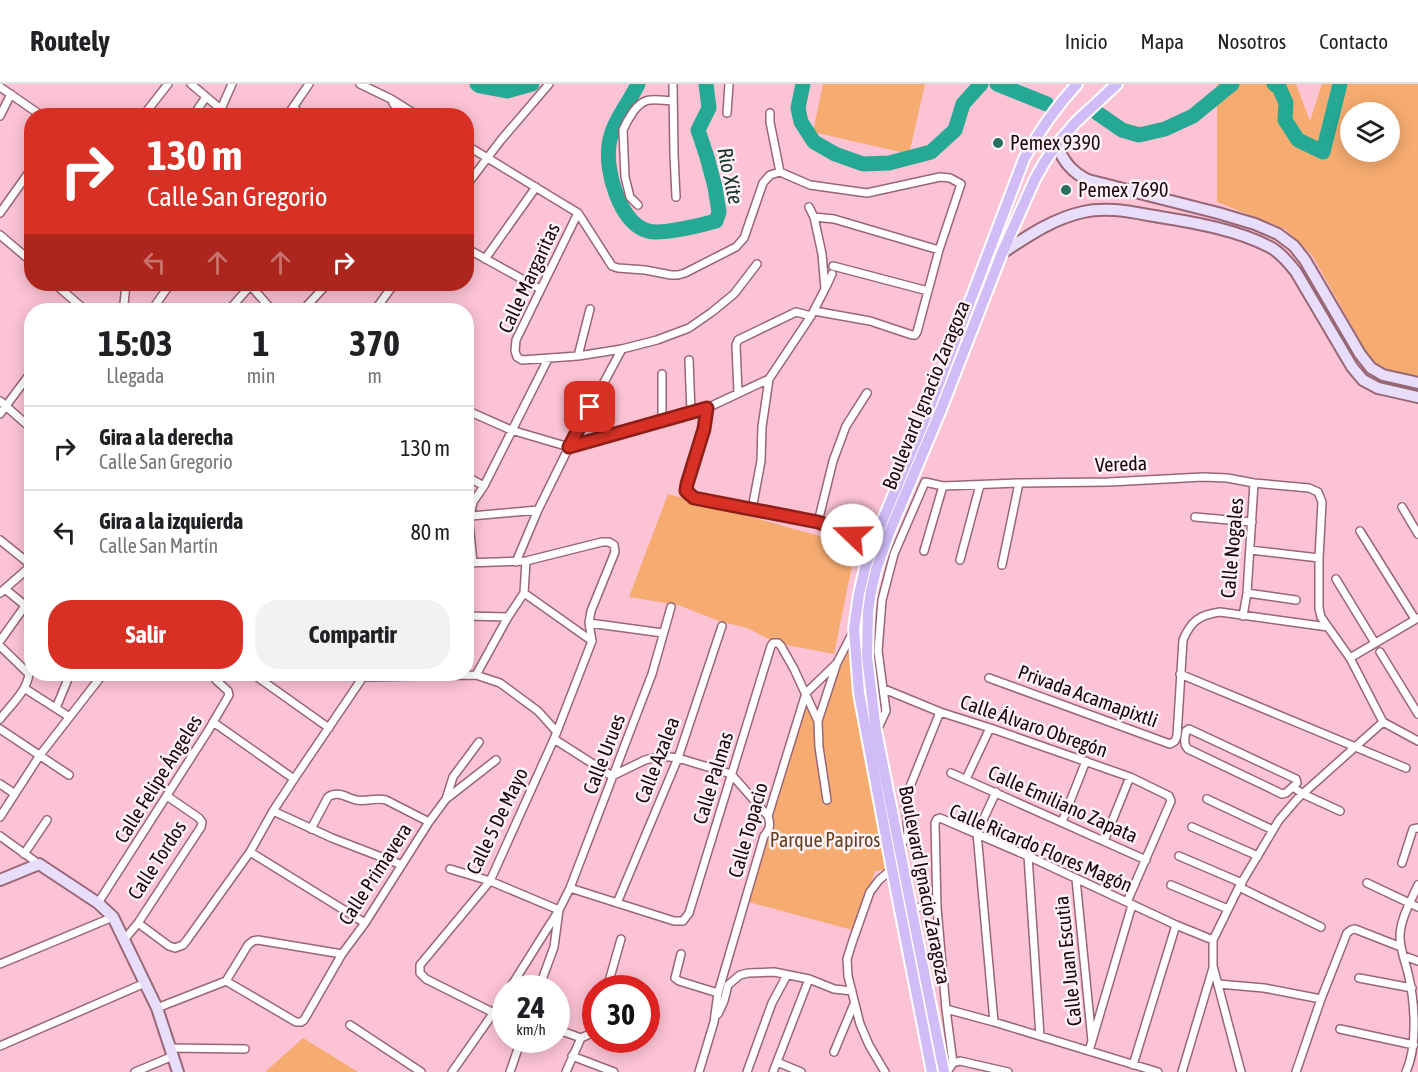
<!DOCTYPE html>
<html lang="es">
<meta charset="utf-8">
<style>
body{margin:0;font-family:"Asap Condensed",sans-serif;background:#f2f2f2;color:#202124;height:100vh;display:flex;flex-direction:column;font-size:22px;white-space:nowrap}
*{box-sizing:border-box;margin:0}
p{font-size:20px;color:#757577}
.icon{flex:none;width:33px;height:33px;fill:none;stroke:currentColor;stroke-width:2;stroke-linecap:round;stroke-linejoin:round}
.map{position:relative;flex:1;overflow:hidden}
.side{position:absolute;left:24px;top:219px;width:450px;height:378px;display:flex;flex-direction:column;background:#fff;border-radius:24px;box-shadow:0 3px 15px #0003}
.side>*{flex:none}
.top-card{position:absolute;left:24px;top:24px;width:450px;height:183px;border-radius:24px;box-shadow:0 3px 15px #0003;background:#d93025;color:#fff;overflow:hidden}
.tools{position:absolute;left:1340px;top:18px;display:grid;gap:12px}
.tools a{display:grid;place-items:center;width:60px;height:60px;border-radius:50%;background:#fff;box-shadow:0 3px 15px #0003;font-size:30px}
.speed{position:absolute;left:492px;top:891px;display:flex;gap:12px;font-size:30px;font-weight:700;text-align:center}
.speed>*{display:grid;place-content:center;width:78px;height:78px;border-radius:50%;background:#fff;box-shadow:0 3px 15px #0003;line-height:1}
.speed small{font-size:15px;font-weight:400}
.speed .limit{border:9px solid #d22;background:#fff;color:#111}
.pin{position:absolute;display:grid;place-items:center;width:51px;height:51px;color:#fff;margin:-26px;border-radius:12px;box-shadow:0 3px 9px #0006}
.me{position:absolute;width:66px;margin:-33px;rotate:291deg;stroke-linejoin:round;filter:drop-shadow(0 0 4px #0008)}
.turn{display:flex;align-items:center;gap:21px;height:126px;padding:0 24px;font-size:27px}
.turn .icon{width:78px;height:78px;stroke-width:2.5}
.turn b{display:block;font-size:42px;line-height:51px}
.lanes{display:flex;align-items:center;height:57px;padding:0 24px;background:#0003;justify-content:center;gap:30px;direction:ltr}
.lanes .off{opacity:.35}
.eta{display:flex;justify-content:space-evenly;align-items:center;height:102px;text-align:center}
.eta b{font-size:36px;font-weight:700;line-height:42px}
.cta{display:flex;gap:12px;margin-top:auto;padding:12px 24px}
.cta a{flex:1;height:69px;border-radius:24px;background:#d93025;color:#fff;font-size:24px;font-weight:700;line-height:69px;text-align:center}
.cta a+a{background:#f2f2f2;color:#202124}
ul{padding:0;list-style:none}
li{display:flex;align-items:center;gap:18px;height:84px;padding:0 24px;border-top:2px solid #e0e0e0}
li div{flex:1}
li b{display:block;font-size:22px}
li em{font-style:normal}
header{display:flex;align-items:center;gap:36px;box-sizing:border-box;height:84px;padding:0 30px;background:#fff;border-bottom:2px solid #e0e0e0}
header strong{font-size:28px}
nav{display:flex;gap:33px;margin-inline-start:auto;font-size:21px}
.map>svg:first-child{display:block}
</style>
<header>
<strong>Routely</strong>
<nav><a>Inicio</a><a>Mapa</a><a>Nosotros</a><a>Contacto</a></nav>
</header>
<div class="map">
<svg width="1418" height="988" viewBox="0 0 1418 988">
<rect width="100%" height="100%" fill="#fcc3d4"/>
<path fill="#f6ac70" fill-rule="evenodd" d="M823,0h102l-16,70 -96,-22z
M1217,0h79l14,37 12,-37h96v294l-37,-11 -12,-10 -57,-102 -27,-26 -68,-27zM1350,28h39v40h-39z
M668,410l188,52 -22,108 -47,-9 -18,-6 -22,-11 -28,-7 -41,-16 -49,-8z
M849,564l9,62 34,159 -17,2 -19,60 -111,-30 63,-202 10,21z
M303,954l55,34h-93z"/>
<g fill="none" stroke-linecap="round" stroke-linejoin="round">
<path stroke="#25a994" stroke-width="15" d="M477,0l3,2 27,5 25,-7
M638,0c-10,21 -26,38 -29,61 -4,27 11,78 39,86 13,4 54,-6 68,-10l3,-9 -4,-25 -8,-30 -9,-27 11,-22 -3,-24
M803,0l-5,24 3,14 13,20 21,12 28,10 26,-1 42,-11 24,-22 8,-26 18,-20
M997,0l50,20
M1274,0l5,3 7,16 -1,17 13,20 25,12 17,-68
M1096,28l26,18 17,5 26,-6 28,-13 39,-32"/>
<defs>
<path id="street" d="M191,0l38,32
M360,0l31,15 27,17
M673,0l1,70 2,43
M0,3l42,29
M393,19l9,13
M293,23l10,9
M221,25l11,-25
M727,29l2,-29
M770,29v9l10,50
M0,32l11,-22
M143,32l25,-32
M193,32l13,-19
M287,32l22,-32
M466,61l112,68 34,53 6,2 27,2 26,5h7l7,-2 51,-26 8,-9 19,-55 7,-8 10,-3
M780,88l30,13 57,8 73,-16 10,1 11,6 -22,66 -22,82 -2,3h-3l-42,-14 -56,-10
M466,102l35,-46 48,-56
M638,121l-8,-8 -5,-20 -2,-47c3,-7 6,-12 10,-18 12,-17 22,-12 40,-11
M0,129l32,-45
M578,129l-62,127 -1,11 2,6 5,3 56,-4 44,-7 35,-9 32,-12 23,-16 22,-18 23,-30
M814,133l20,2 105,31
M0,151l32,27
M466,164l74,41
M485,175l51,-72
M833,182l95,25
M55,200l30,26
M249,200l23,26
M826,203l6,-13
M125,226l-1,-6 2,-20
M152,226l18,-26
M229,226l22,-25
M303,226l24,-26
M375,226l19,-26
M578,272l12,-47
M689,276l2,52
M662,290v46
M738,309l-2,-48 2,-5 58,-28 15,4
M0,317l32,28
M707,324l-3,21 -17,55 -1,7 8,7 124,24 40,15 19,-3
M466,326l45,20 58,17 138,-39 62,-29
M0,330l32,-43
M466,392l18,10
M1402,423l16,27
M752,425l9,-48 1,-34 7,-48 42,-63 14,-27 -3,-35 -8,-37 -5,-10
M471,432l67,-6
M1195,433l57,5
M818,438l15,-61 13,-35 21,-33
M1360,447l55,88
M0,456l31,25
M1250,466l69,8
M924,467l19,-65
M960,476l20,-75
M516,478l22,-52 31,-63 53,-98
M466,479l60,-2 76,-19h7l5,3 1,7 -24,59 -2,12 3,18 -38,98 -64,142 -70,84v8l6,6 68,34
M473,479l-4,-41 4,-20 11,-16 64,-127
M1002,481l17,-82
M1336,495l39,64
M5,505l27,22
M0,509l32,-28
M524,509l68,48
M1247,509l49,7
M466,532l42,1
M1243,532l4,-23 7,-110
M589,539l74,10
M0,557l25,-35
M0,562l29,28c-2,17 -19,32 -29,45
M1380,568l38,62
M1350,574l68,-40
M253,590l76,54
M1180,590l226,94
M476,591l32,-58 16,-24 2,-32
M363,593l113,-2 24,8 38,28 18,20
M989,594l181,66 5,-3 2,-5 6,-96c8,-19 16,-25 37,-28l108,15
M24,604l44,28
M884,605l56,23 50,16 140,49 39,19 2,5 -44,101
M56,624l14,-34
M818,637l18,-55
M213,638l81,57
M1383,638l35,19
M0,645l69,46
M1189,645l107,50 1,4 -11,10 -4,1 -94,-45c-5,-5 -3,-11 -2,-18z
M877,646l9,-19 -8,-60 4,-51 12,-46 31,-72 18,4 76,-3 90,-1 94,-5 24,1 27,5 55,5 9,4 4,10 -3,56v50l2,9 29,41 33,64
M554,655l58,37 33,-16 16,-4 17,2 53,16 37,42
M951,689l195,87
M966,695l24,-51
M0,700l15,10
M1293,703l10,7 37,17
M446,715l7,-22 26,-35
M1207,715l66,31
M273,727l59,27 70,27
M0,733l40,-62 63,-81
M1062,738l24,-61
M1192,743l66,29
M311,745l17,-32c10,-7 19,1 28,3 11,2 20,-3 30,0l43,22
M0,752l39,28
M1104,757l26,-64
M900,763l8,-12 -2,-30 1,-11 33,-82
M250,768l115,71
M24,770l23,-34
M1028,772l12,180
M1179,772l63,27
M1402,779l11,-34 5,-1
M450,785l40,12 69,29 -5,37 -15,41
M1076,795l16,162
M1367,799l51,24
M1171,801l57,24
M1239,803l82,40
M570,804l104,33h9l6,-8 82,-267 2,-3h5l3,3 13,23 24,52 1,26 8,53
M98,819l110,-172 21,-36 -1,-4 -12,-11 3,-6
M617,819l61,-145 44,-132
M910,823l27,1
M138,839l31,23 6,2 8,-3 4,-5 63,-88 23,-41 21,-32 69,-102 1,-3
M124,856l14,-17 63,-96 1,-5 -3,-4 -32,-22
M681,870l-6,24 4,3 39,12
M1404,872l14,5
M0,880l113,-47
M1359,894l53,10
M226,897l70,41h5l3,-2 38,-66 23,-31 64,-101 17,-23 50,-39
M226,897l22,-36 5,-4 5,-1 84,14
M1218,900l46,4 57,11
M510,904l49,-78 11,-22 82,-214 19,-67
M607,904l14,-49
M157,924l69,-27
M946,925l48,13 164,50
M718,930l6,-13 4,-16 12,-10 8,-2 26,-1 35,7 25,10 18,2
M994,938l-17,-189 19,-41
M350,941l71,47
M556,945l25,9
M1340,945l74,16
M581,954l11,-5 4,-9
M0,962l145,-63
M170,964l75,1
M1089,967l43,-146
M834,968l20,-48
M572,972l42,16
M777,978l24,10
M953,979l7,-2 48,11
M1133,981l43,-140
M135,988l38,-16
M452,988l54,-77
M510,988l11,-32
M566,988l15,-34
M699,988l15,-50 4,-29 46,-157c6,-7 7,-11 4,-20l38,-123 31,-30 16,-31
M747,988l25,-69 15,-28
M773,988l36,-93
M885,988l-16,-27 -9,-21 -12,-48 -1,-17 6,-19 17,-48 9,-12 13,-11
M947,988l6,-9 -7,-54 -9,-101 -2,-85 2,-4 3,-1 88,38 148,69 37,15
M1182,988l31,-104
M1241,988l-28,-106v-26l26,-53 40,-67 19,-22 85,-76
M1296,988l25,-73 26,-66 4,-3 4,-1 46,18
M1406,988c12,-27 9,-70 2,-99 -3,-12 -8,-24 -8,-36 0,-18 11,-36 18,-52"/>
<path id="secondary" d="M1056,61c8,16 15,27 32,35l130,33 37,11 23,10 16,12 11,14 55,94 11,14 12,7 35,8
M1002,169c26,-17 50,-34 81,-41 25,-6 52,1 77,5 37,6 77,13 110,30 11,6 19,16 26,25l56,95 11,13 15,8 40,9
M0,796l39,-16 59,39 15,14 44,91 21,64"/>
<path id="primary" d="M932,988l-40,-203 -33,-176 -5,-64 5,-35 6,-26 12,-34 51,-122 96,-253c15,-28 32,-52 53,-75
M944,988l-68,-341 -9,-74 1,-45 3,-21 5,-21 13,-37 51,-121 62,-159 33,-74 9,-16 12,-18 20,-23 41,-38"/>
</defs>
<use href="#street" stroke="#996676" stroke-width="10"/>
<use href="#secondary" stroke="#996676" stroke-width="14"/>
<use href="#primary" stroke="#fff" stroke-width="14"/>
<use href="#street" stroke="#fff" stroke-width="7"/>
<use href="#secondary" stroke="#e8defb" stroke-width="10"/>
<use href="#primary" stroke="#d1bcf8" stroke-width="10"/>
</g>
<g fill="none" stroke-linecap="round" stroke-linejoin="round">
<defs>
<path id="route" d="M590,323l-21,40 138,-39 -3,21 -17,55 -1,7 8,7 124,24 34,13"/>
</defs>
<use href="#route" stroke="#8d1f18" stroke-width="15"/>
<use href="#route" stroke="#d93025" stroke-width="10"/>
</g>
<g fill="#2a6f62" stroke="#fef2f6" stroke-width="2">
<circle cx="998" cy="59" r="6"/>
<circle cx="1066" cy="106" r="6"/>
</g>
<g text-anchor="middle" stroke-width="5" stroke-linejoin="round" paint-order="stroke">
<g font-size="20" fill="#19070d" stroke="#fef2f6" text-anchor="start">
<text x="1010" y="66">Pemex 9390</text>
<text x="1078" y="113">Pemex 7690</text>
</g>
<g font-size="20" fill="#19070d" stroke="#fef2f6">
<text transform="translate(529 194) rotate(-65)" y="7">Calle Margaritas</text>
<text transform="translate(926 311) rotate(-68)" y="7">Boulevard Ignacio Zaragoza</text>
<text transform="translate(1121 380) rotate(-2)" y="7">Vereda</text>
<text transform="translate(1232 464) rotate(-85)" y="7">Calle Nogales</text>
<text transform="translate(1088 612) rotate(20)" y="7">Privada Acamapixtli</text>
<text transform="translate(1034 642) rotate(19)" y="7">Calle Álvaro Obregón</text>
<text transform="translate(604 670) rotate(-69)" y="7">Calle Urues</text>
<text transform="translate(657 676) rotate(-69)" y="7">Calle Azalea</text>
<text transform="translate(713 694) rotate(-73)" y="7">Calle Palmas</text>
<text transform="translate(158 695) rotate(-58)" y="7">Calle Felipe Ángeles</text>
<text transform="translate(1063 720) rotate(24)" y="7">Calle Emiliano Zapata</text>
<text transform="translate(497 737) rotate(-64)" y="7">Calle 5 De Mayo</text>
<text transform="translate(748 746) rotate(-74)" y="7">Calle Topacio</text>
<text transform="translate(1041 764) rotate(23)" y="7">Calle Ricardo Flores Magón</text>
<text transform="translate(157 776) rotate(-57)" y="7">Calle Tordos</text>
<text transform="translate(375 790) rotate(-57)" y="7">Calle Primavera</text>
<text transform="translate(925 801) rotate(79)" y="7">Boulevard Ignacio Zaragoza</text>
<text transform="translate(1068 877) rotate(-96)" y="7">Calle Juan Escutia</text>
</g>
<g font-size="20" fill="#633e1f" stroke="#fef2f6">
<text x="825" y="763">Parque Papiros</text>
</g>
<g font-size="21" font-style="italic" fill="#16312b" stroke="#fef2f6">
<text transform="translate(730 92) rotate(78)" y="7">Rio Xite</text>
</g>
</g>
</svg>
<div class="tools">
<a><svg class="icon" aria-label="layers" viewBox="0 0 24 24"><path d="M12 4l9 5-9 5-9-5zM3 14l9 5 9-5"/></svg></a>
</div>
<div class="speed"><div>24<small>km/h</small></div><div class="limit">30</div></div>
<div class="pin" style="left:590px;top:323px;background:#d93025"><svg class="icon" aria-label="arrive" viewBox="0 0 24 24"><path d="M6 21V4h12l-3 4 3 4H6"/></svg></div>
<svg class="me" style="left:852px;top:451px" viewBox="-20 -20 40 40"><circle r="19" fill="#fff"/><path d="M0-13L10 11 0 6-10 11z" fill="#d93025"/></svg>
<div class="top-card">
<div class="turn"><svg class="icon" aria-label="right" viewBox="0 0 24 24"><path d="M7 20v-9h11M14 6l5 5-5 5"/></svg><div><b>130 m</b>Calle San Gregorio</div></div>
<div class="lanes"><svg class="icon off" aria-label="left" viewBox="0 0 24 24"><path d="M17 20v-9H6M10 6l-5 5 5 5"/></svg><svg class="icon off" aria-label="ahead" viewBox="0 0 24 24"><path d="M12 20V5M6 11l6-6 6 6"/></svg><svg class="icon off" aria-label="ahead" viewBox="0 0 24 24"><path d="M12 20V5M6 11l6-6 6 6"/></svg><svg class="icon" aria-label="right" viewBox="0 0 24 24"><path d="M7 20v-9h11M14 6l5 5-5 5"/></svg></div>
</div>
<section class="side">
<div class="eta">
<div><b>15:03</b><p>Llegada</p></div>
<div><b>1</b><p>min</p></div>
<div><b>370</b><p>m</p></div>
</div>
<ul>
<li><svg class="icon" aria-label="right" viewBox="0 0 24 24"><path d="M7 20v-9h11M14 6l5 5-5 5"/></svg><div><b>Gira a la derecha</b><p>Calle San Gregorio</p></div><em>130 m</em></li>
<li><svg class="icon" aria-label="left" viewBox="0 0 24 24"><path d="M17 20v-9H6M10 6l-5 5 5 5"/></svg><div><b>Gira a la izquierda</b><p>Calle San Martín</p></div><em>80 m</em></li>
</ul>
<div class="cta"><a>Salir</a><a>Compartir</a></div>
</section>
</div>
